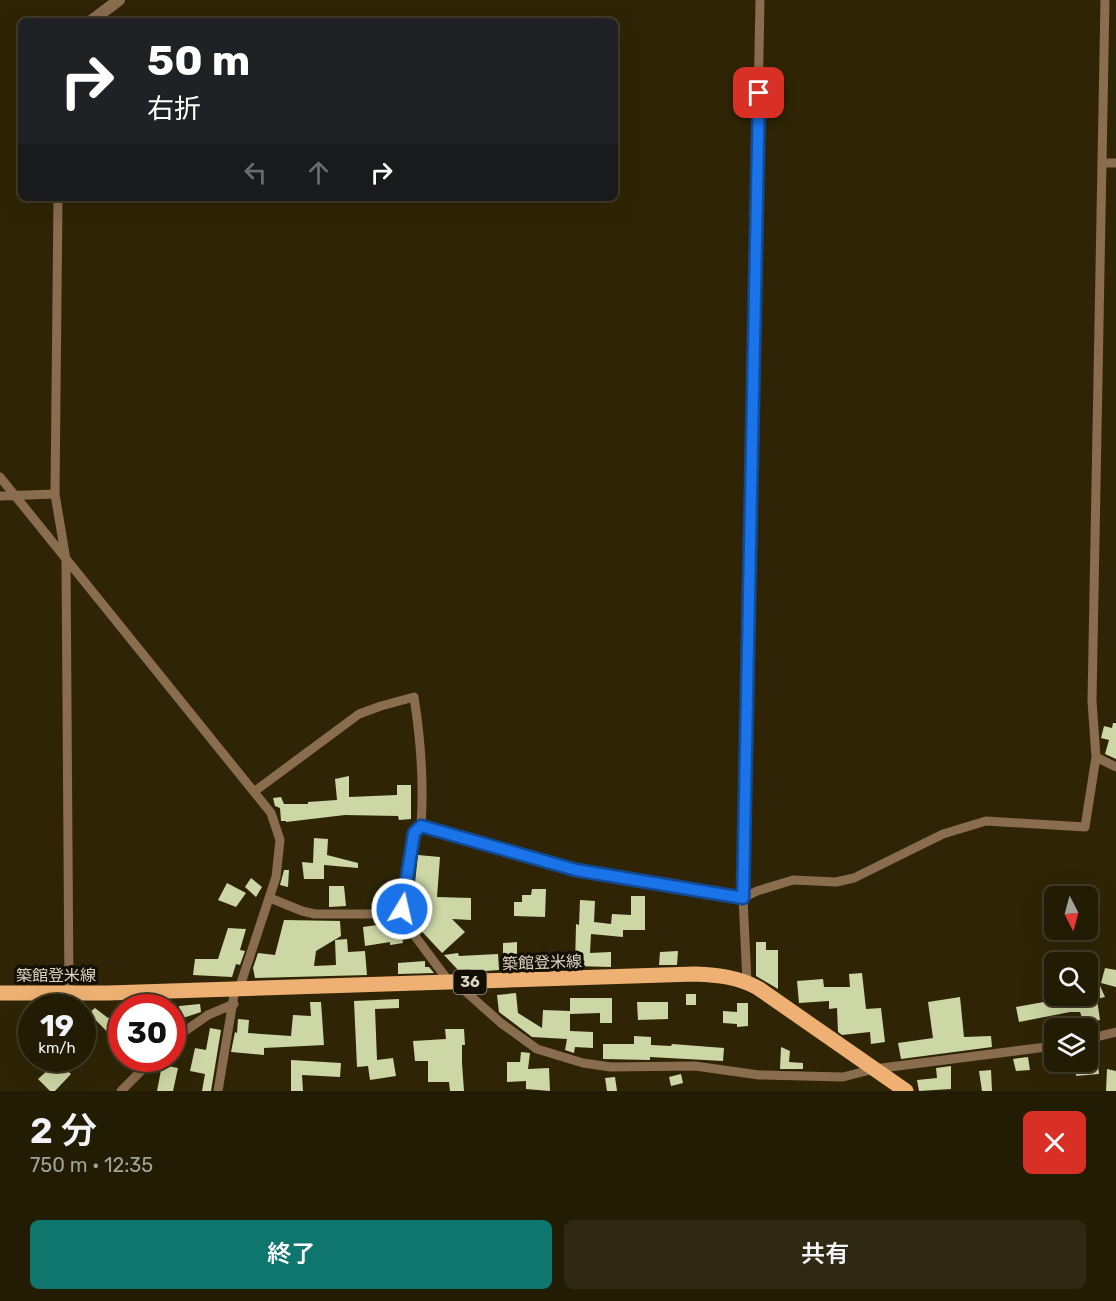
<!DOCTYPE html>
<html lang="ja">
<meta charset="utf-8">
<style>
body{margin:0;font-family:Rubik,"Noto Sans JP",sans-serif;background:#2f2913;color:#f1f3f6;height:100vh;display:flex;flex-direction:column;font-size:22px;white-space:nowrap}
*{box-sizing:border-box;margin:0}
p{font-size:20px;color:#a3a19a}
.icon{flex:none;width:33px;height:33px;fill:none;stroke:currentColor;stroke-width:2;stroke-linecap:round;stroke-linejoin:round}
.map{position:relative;height:1091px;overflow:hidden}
.panel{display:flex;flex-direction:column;background:#231c04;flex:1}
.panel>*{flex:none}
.top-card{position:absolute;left:18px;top:18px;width:600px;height:183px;border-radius:9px;box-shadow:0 6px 24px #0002,0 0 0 2px #403a26;background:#202124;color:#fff;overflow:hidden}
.needle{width:39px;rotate:174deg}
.tools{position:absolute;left:1044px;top:886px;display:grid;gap:12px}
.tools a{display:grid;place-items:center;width:54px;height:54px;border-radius:9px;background:#231c04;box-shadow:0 6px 24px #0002,0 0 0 2px #403a26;font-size:30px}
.speed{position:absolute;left:18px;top:994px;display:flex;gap:12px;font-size:30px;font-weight:700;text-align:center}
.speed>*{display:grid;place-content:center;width:78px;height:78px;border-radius:50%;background:#231c04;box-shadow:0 6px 24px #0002,0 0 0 2px #403a26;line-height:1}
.speed small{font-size:15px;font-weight:400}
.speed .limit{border:9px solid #d22;background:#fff;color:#111}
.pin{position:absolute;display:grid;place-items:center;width:51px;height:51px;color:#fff;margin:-26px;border-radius:12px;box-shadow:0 3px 9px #0006}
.me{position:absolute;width:66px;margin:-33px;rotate:9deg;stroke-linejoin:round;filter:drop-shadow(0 0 4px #0008)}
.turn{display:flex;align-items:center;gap:21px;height:126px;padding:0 30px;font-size:27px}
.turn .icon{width:78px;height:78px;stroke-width:2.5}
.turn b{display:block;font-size:42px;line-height:51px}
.lanes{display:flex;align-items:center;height:57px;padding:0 30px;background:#0003;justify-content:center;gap:30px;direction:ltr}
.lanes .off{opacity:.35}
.round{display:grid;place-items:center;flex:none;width:63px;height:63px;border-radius:9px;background:#2f2913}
.headline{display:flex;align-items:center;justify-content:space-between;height:102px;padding:0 30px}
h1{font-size:36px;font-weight:600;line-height:45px}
.cta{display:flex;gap:12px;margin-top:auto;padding:12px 30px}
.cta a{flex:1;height:69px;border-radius:9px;background:#0f766e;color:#fff;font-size:24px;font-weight:600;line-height:69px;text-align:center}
.cta a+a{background:#2f2913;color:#f1f3f6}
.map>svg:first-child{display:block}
</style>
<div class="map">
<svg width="1116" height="1091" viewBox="0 0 1116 1091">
<rect width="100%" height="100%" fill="#2f2506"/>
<path fill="#cdd6a5" d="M1113,723h3v36l-11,-5 4,-14 -8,-2 3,-12 8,2z
M349,776v21l48,-2v-10h14v34l-12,1 -1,-4 -53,-1 -59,7v-1h-5l-1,-13 -5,-2 -2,-8 8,-1 3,7h24v-2l29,-2 -2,-21z
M314,838l14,1 -1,16 31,8v5l-34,-3v14h-20l-2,-17 11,1z
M418,855l22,2 -3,40 34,1v22l-19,-1 13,13 -23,21 -27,-29 14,-12 -17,-2z
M284,870h5l-1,17 -8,-2z
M251,878l11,9 -6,10 -11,-10z
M227,883l19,10 -10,14 -18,-7z
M329,886h15l2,20 -17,1z
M532,889h14l-1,28 -31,-1v-14h8v-7h9z
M631,896h14v34h-22v7l-32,-3 -1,19 21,-1v15l-36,-1 1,-42 3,1 1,-25 15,1 -1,21 17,2 1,-10 19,1z
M284,920l56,1 1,15 -25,15 -2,15 22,-1 -1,-25 12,-1 1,13 17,-1 2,24 -112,3 -2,-10 5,-15 17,2z
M384,924l1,5 15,-2 3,16 -13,2v-3l-25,4 -2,-19z
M228,928l18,1 -6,21 5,1 -5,14 -4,-1 -4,13 -39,-2 2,-16h23z
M517,942v15l-14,1v-15z
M756,942h10v8h12v39l-22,-13z
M678,951l-1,14h-18l1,-13z
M458,953l1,3 39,-2 1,16 -29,2v-3l-12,1 -14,-15z
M1088,959l17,38 -8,2 3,21 -16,3 -4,-11h-10l-51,10 -3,-15 50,-9v-2h22z
M425,961v6h4l5,6 -36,1v-11z
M1105,968l11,2v17l-15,-4z
M862,973l4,36 15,-1 4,34 -14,2 -1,-12 -28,3 -4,-3 -1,-24 -8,1v-8l-30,2 -2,-22 26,-2 1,8h26l-1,-13z
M516,993l2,20 24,15 1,-18 27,1v20l23,1v16l-18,-1 -1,6 -9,-3 2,-11 -35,-2 -33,-25 -2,-17z
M686,994h10v11h-10z
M960,997l4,40 27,-1 1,11 -91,12 -3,-16 35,-5 -5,-36z
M570,998h42v25h-12v-10l-30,1z
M399,999v9l-24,1 2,51 16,-2 3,18 -26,4 -2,-14 -11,1 -3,-66z
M310,1002h11l3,43 -60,3v7l-33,-3 4,-20 2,1 1,-14 11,1 -1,13 43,3 2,-21 18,1z
M637,1002h31v17l-30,1z
M737,1003h11v23l-11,1v-3l-14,-1v-12l14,1z
M200,1004l1,8 -21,7 -1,-13z
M95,1008l13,10 14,-9v24l-7,7 -26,-27z
M210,1028l11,2 -10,61h-9l3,-17 -15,-3 5,-23 11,2z
M445,1029h19l1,16h-3v18l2,28h-14l-1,-9h-21v-21h-13l-2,-20 33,-2z
M634,1036l17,1v8l20,1 1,-2 52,4 -1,13 -73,-4v3l-47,-1v-15h31z
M781,1047l9,4 -1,11 14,1v6h-23z
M521,1052l9,1 -2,16 21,-1 1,23 -24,-2v-8l-19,1v-20h13z
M1028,1057l2,13 -14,1 -3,-12z
M291,1060l50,3 -1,14 -38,-2 1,16h-12z
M57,1062l14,12 -16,17h-5l-12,-12z
M1098,1062l1,12 -23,2v-12z
M162,1065l16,3 -5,23h-16z
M951,1066v23l-32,2 -2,-11 20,-2 -1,-10z
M1107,1069l9,2v20h-10z
M991,1070l1,21h-10l-3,-20z
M681,1074l2,9 -12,3 -2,-9z
M615,1077l2,14h-10l-2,-13z"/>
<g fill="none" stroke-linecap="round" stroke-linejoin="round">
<path stroke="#8a6c4f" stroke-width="9" d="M1102,163h14
M58,198l-3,296 11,66 3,432
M0,477l271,336 9,27 -4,37 -37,112
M0,496l55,-2
M1096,757l20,10
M255,791l104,-77 22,-8 33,-9c7,44 10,85 7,129l155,44 167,28 14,-7 36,-11 43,2 18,-4 89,-44 43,-13 99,6 11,-70 -4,-56 13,-701
M421,826l-7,7 -14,83 50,67
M270,898l32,13 13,3h77l8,2
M747,982l-4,-84 17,-898
M456,983l45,40 36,26 46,14 28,4 84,-1 64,9 84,2 31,-8 180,-23
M1088,1039l28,-7
M172,1040l36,-25 26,-11
M121,1091l32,-32
M218,1091l17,-102"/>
<path stroke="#8a6c4f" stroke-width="12" d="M91,21l28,-21"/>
<path stroke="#efb173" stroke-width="15" d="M0,993h108l587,-19c23,1 43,3 63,14l148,103"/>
</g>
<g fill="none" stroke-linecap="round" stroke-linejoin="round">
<defs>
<path id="route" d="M402,909l12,-76 7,-7 155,44 167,28 16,-805"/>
</defs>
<use href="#route" stroke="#114b97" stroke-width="15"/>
<use href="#route" stroke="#1a73e8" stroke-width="10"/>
</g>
<g text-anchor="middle" stroke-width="6" stroke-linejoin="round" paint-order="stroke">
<rect fill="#130f04" stroke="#9e9889" stroke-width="1.5" x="453.5" y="970" width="33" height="24" rx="4.5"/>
<g font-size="15" font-weight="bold" fill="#d9d3c2">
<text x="470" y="987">36</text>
</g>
<g font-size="16" fill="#d9d3c2" stroke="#130f04">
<text transform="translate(542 962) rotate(-2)" y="6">築館登米線</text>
<text x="56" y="981">築館登米線</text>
</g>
</g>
</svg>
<div class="tools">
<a><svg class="needle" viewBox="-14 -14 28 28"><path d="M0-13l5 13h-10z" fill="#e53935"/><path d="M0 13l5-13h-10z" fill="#a3a19a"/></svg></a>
<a><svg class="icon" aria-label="search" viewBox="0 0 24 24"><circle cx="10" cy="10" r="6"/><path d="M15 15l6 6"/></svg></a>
<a><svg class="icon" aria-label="layers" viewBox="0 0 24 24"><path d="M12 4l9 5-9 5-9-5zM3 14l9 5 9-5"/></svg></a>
</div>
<div class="speed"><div>19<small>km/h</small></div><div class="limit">30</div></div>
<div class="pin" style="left:759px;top:93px;background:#d93025"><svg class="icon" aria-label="arrive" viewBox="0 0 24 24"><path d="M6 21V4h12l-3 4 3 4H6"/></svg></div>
<svg class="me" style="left:402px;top:909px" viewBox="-20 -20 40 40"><circle r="17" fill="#1a73e8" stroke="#fff" stroke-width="3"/><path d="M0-11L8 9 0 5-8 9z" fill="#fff"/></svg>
<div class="top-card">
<div class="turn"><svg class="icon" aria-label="right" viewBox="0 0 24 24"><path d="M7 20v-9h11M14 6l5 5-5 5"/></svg><div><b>50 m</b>右折</div></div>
<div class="lanes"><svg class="icon off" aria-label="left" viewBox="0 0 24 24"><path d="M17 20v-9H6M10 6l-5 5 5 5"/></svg><svg class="icon off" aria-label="ahead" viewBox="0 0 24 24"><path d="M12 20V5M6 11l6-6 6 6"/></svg><svg class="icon" aria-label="right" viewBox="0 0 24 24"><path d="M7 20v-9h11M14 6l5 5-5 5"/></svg></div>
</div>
</div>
<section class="panel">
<div class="headline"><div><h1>2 分</h1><p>750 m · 12:35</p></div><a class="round" style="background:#d93025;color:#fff"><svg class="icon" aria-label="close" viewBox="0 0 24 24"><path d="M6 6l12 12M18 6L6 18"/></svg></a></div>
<div class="cta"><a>終了</a><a>共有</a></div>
</section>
